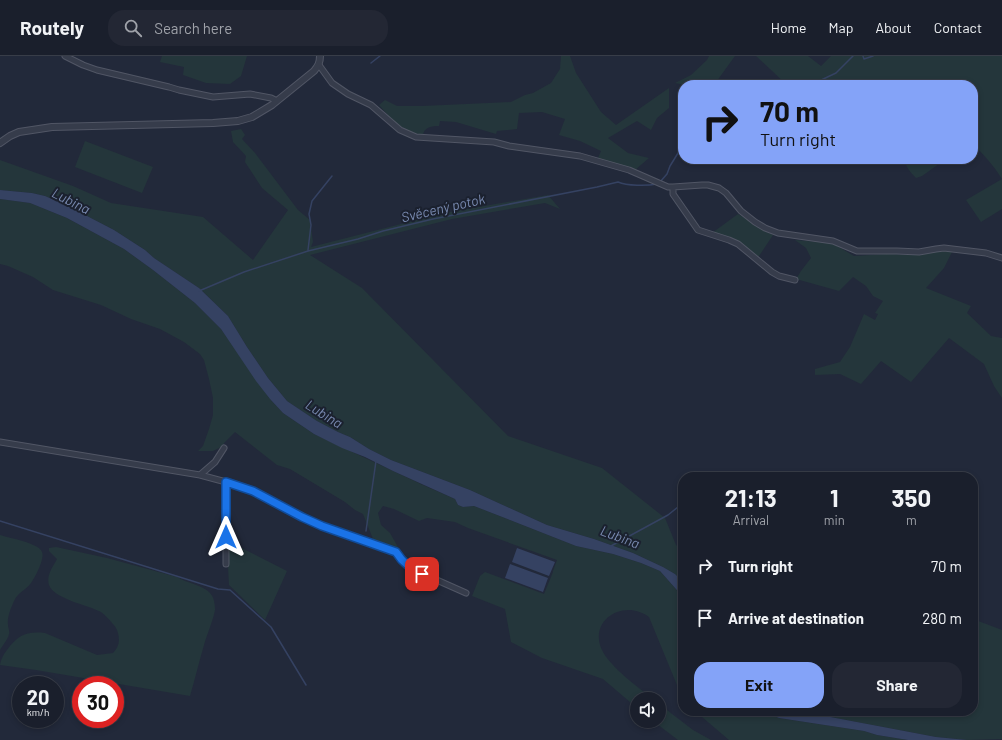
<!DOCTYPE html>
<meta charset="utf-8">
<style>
body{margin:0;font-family:Barlow,sans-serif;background:#232734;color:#f1f3f6;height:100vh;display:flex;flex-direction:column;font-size:15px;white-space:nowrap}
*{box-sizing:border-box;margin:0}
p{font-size:13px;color:#9fa2a9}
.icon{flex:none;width:22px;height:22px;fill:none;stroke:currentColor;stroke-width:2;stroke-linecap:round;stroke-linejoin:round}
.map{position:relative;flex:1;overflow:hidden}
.details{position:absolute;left:678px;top:416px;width:300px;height:244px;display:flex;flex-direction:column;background:#1a1f2c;border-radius:16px;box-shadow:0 2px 6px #0003,0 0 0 1px #383d48}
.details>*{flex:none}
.top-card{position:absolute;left:678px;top:24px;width:300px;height:84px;border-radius:16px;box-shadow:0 2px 6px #0003,0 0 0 1px #383d48;background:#84a3f8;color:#111;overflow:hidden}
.fabs{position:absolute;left:630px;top:636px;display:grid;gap:8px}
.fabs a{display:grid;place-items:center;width:36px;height:36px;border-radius:50%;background:#1a1f2c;box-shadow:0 2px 6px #0003,0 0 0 1px #383d48;font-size:20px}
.speed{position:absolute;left:12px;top:620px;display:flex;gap:8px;font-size:20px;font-weight:700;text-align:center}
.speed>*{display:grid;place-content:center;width:52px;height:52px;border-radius:50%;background:#1a1f2c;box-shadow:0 2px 6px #0003,0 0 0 1px #383d48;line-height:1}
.speed small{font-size:10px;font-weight:400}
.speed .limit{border:6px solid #d22;background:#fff;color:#111}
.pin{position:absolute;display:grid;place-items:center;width:34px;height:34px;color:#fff;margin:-17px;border-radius:8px;box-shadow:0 2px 6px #0006}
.me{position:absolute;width:44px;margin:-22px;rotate:0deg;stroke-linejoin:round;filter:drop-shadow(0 0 3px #0008)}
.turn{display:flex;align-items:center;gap:14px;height:84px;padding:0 16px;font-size:18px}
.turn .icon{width:52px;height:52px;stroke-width:2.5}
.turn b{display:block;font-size:28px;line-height:34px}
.eta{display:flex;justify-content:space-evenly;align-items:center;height:68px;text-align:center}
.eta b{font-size:24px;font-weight:700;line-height:28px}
.action{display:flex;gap:8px;margin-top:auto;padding:8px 16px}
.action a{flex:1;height:46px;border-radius:16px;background:#84a3f8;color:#111;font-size:16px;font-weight:700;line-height:46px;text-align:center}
.action a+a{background:#232734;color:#f1f3f6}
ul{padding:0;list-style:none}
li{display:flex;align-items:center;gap:12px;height:52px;padding:0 16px}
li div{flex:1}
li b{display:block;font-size:15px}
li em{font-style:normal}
header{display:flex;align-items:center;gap:24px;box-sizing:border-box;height:56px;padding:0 20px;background:#1a1f2c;border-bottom:1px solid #383d48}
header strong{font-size:19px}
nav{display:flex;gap:22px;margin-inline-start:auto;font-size:14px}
.search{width:280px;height:36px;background:#232734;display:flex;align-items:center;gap:10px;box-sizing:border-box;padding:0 14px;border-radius:16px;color:#9fa2a9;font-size:15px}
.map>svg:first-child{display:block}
</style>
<header>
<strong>Routely</strong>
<div class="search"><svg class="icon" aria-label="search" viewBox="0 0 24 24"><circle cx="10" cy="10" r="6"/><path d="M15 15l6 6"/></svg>Search here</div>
<nav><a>Home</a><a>Map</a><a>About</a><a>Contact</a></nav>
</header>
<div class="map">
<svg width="1002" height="684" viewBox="0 0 1002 684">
<rect width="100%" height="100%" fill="#22293a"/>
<path fill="#24363b" d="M162,0h85l-6,20 -11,8 -24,-1 -23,-8 1,-8 -24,-5z
M561,0h9l6,17 25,39 15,13 53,-37v20l-12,10 -6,12 -14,-9 -29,17 20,15 21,5 -14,12 -37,-12 3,-7 -21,-10 -21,-6 6,-16 -23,-7 -23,1 -2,16 -20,2 -1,3 -40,-12 -16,-1 -1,5c-7,0 -15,1 -16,9 -23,-5 -29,-13 -44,-30l6,-5 12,6h25l89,-4 14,-7 8,-2 18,-10 9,-14z
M709,0h26l-21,29h-29l-10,-2 16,-8 16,-15z
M756,0h52l13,10 10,-10h171v123c-8,-13 -18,-24 -29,-35v-59h-186z
M241,73l4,6 -3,4 13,14 43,57 12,10 3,22 -2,5 133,-34 104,-18 12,14 -15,-6 -93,16 -142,36 52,33 146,148 94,32 63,50 11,27 7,6v31l-8,-8 -12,-7 -30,-14 -39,-14 -47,-14 -77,-35 -79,-30 -22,-11 -19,-12 -12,-5 -21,-11 -30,-20 -19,-23 -21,-31 -19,-31 -29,-28 -45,-30 -9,-8 -31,-20 -50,-26 -19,-8 -13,-3 -32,-3v-30l73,26 38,17 92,14 50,43 35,-50 -26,-22 -17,-26 1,-6 -13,-14 -2,-11z
M85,85l68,26 -11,26 -67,-26z
M904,103h42l-24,17 -6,2c-6,-6 -10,-11 -12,-19z
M1002,123v30l-21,13 -15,-22z
M0,143l30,4 37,15 57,31 29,21 42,33 26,26 49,70 13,14 31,21 109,51 32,14 3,6 5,2 11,-1 102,40 37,8 28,9 19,8 23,26v97l-6,-9 -28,-68c-26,-19 -61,4 -47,33 7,16 37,38 51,49h-16v9l-34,-29 -61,-21 -31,-16 -6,-33 -33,-13 8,-20 5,-4 59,22 9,-22v-1l4,-11 -89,-32 -13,-6 -28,-4 -8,3 -25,-12 -11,-3 -5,7 3,12 9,8 9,16 -26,-10 -10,-25 -8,-4 -10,-8 -55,-33 -13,-4 -42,-33 -11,11 -1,3 -10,5h-15l5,-5 6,-17 4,-14v-17l-4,-19 -5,-19 -4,-6 -16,-12 -24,-13 -29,-10 -30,-14 -48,-15 -20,-13 -25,-11 -8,-2z
M738,158l35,21 -16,24 -20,-16 -25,-10z
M795,184l37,3 22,13 32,-2 29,1 24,-6 14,1 -9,18 -18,20 45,18 -4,7 24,23 11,2v60l-8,-12 -10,-22 -35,-26 -38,44 -30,-21 -20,23 -21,-10 -25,1v-6l25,-7 10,-15 14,-33 11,6 3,-6 -3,-1 8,-12 -10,-5 -7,-10 -13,-9 -14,14 -43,-12 5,-8 10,-13 -5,-10z
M0,479c9,3 39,8 42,17 3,7 -7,25 -11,31 -5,7 -13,9 -17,18 -3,7 -7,16 -6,24 0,3 2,6 1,9 -1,5 -6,11 -9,16z
M230,486l57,29 -22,49 -36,-35 -1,-18 1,-24z
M56,491l51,11 70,19c9,6 26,8 33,16 4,4 5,11 5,17 -2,11 -8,24 -11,35 -5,17 -9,34 -14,51l-154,-26 -36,-5c1,-6 3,-10 7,-15 11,-15 19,-19 38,-17l52,22 16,-2c6,-6 7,-12 5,-20 -1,-4 -3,-7 -6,-10 -3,-4 -7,-8 -11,-11 -13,-7 -47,-13 -52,-27 -3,-10 4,-18 8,-26l-8,-8v-3z
M973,563l29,11v109l-35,1 -31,-3 -116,-22 -32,-4h185z
M659,648l34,26 18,10h-33l-25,-19h6z
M695,655h66l18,7 85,13 13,4 31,5h-179z"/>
<path fill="#354262" d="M0,134l32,3 13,3 19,8 50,26 31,20 9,8 45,30 29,28 19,31 21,31 19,23 30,20 21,11 12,5 19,12 22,11 79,30 77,35 47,14 39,14 30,14 12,7 8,8v15l-23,-26 -19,-8 -28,-9 -37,-8 -102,-40 -11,1 -5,-2 -3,-6 -62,-28 -28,-14 -23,-9 -28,-14 -31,-21 -13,-14 -14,-18 -35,-52 -26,-26 -42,-33 -29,-21 -57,-31 -37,-15 -30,-4z
M517,492l38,14 -6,14 -37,-14z
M510,508l38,14 -5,14 -38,-14z
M761,655h27l32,4 116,22 31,3h-59l-31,-5 -13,-4 -85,-13z"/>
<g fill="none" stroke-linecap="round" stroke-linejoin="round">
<path stroke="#354262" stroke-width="1.5" d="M863,0l1,3 9,-3
M371,7l9,-7
M807,29l12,-4 17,-8 17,-17
M660,126l7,-8 3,-8 13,-21
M308,194l3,-25 -2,-11 3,-13 20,-25
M199,235l45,-19 64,-21 50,-12 25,-8 50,-12 164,-32 21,-5c9,4 29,4 39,2
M0,465l218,68 12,1 41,37 35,58
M366,475l10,-70
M611,490l57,-31 15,-12"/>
<defs>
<path id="minor" d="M65,0l18,9 14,5 72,17 10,3 34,7 37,-3 21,4 6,3
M319,9l13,18 16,11 23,11 29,25 16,7 78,5 15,4 71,10 49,14 39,17h5l29,-2h6l11,3 7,5 15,18 14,11 10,6 13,5 55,8 24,10h40l22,1 17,-3 8,-1 42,5 16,5
M673,131v7l25,36 31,10 9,4 34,28 7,4 16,4
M0,386l200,33 26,7 27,9 49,26 20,9 74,26 6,9 10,8 54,24
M200,419l15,-13 9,-14
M226,508v-82"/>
<path id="tertiary" d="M0,87l10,-7 9,-4 33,-5 161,-4 25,-2 14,-4 20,-12 42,-34c4,-5 6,-8 6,-15"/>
</defs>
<use href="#minor" stroke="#515665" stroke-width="7"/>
<use href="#tertiary" stroke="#515665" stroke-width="8"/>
<use href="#minor" stroke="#363c4b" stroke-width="5"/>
<use href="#tertiary" stroke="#363c4b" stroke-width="6"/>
</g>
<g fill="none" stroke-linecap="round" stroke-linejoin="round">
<defs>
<path id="route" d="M226,481v-55l27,9 49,26 20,9 74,26c7,11 14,16 26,22"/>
</defs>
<use href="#route" stroke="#114b97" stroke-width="10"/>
<use href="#route" stroke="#1a73e8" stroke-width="7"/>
</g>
<g text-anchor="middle" stroke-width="4" stroke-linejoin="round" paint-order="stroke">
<g font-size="14" font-style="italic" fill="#7889af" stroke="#1b212f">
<text transform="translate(71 145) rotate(27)" y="5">Lubina</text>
<text transform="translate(443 152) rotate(-13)" y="5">Svěcený potok</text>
<text transform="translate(324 358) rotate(32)" y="5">Lubina</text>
<text transform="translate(620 481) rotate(21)" y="5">Lubina</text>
</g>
</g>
</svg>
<div class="fabs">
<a><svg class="icon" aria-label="sound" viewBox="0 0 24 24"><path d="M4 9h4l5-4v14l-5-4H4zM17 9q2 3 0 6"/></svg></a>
</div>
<div class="speed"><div>20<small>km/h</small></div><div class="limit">30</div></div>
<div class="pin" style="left:422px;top:518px;background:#d93025"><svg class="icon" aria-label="arrive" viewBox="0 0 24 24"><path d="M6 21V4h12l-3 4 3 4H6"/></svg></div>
<svg class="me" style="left:226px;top:481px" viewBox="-20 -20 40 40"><path d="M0-17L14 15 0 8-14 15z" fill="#1a73e8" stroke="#fff" stroke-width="4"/></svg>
<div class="top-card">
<div class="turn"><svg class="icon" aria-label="right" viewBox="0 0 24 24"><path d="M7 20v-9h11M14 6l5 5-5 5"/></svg><div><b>70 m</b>Turn right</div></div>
</div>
<section class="details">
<div class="eta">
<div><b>21:13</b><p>Arrival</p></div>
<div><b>1</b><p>min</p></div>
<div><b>350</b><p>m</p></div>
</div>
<ul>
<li><svg class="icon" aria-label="right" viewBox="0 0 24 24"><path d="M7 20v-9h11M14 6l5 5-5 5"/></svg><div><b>Turn right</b></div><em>70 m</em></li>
<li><svg class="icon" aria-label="arrive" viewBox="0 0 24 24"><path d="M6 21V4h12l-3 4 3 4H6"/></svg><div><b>Arrive at destination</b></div><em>280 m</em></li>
</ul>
<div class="action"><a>Exit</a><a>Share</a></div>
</section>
</div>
